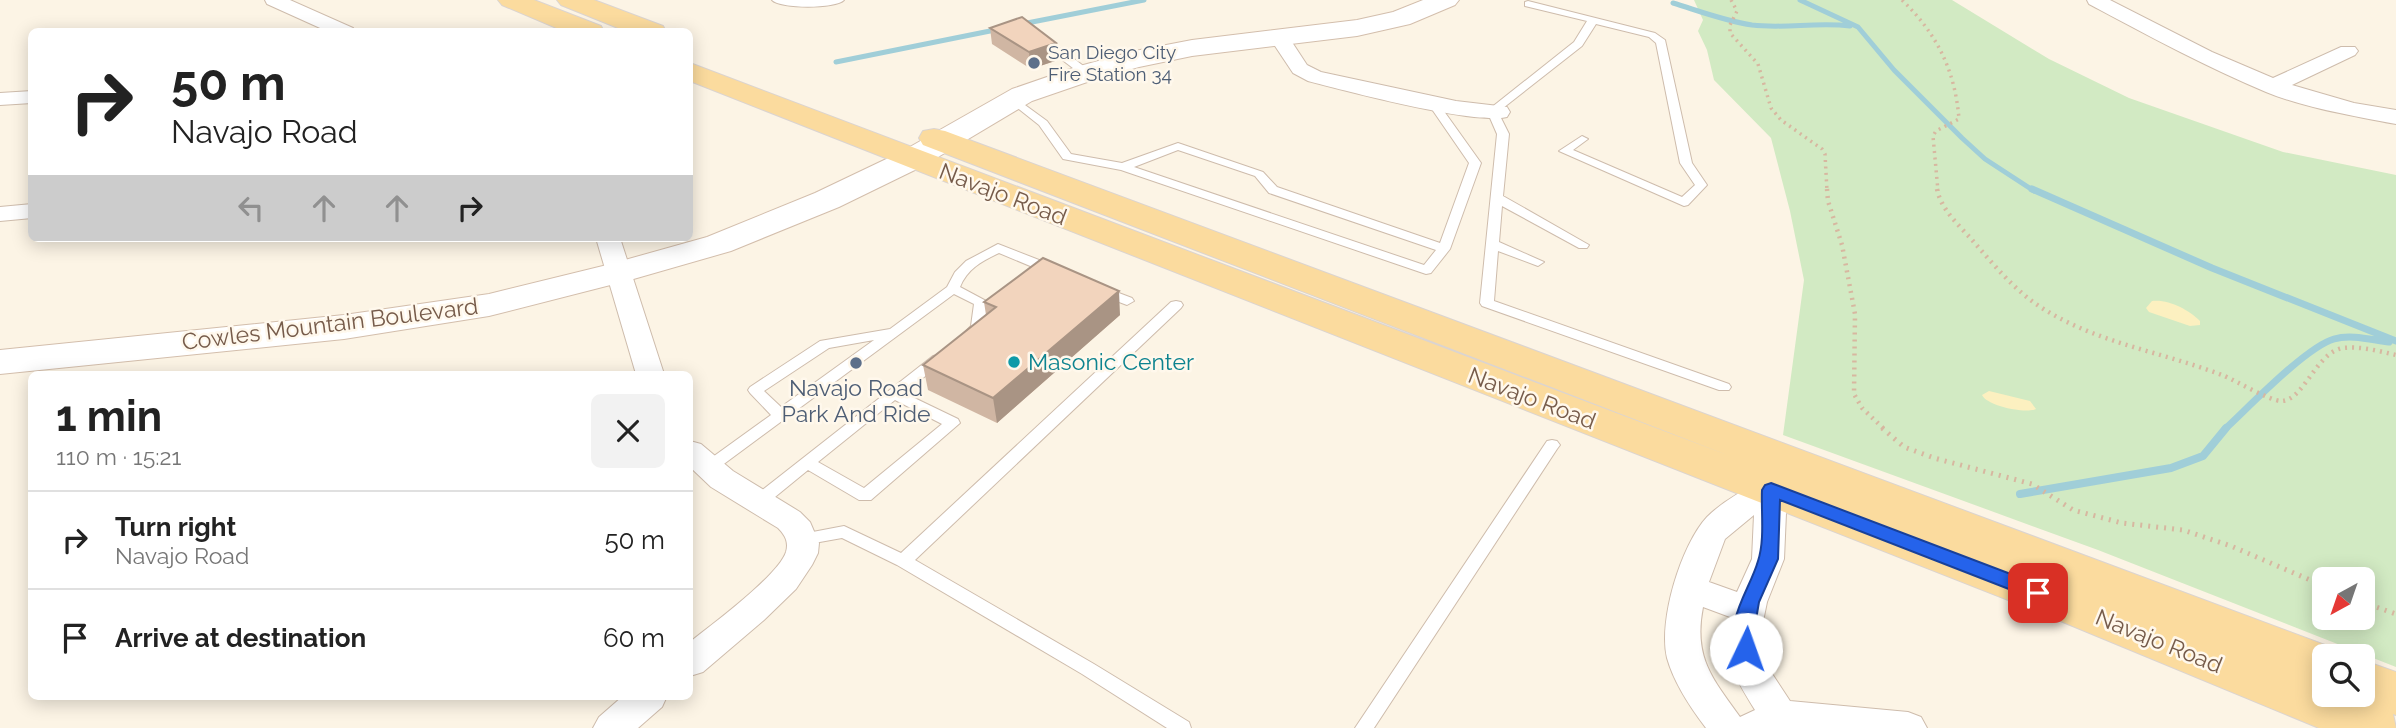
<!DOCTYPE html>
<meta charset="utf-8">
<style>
body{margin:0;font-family:Raleway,sans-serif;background:#f2f2f2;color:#222;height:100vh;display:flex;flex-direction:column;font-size:26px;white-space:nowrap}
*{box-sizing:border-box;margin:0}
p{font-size:23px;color:#767676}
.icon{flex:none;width:38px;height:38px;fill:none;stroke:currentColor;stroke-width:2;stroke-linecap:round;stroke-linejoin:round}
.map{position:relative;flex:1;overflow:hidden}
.side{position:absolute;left:28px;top:371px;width:665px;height:329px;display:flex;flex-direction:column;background:#fff;border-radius:10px;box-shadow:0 4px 18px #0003}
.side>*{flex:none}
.hud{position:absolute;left:28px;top:28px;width:665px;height:214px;border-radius:10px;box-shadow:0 4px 18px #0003;background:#fff;color:#222;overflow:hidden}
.needle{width:46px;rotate:220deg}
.buttons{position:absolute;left:2312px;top:567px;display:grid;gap:14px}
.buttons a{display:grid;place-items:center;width:63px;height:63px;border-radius:10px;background:#fff;box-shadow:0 4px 18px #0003;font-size:35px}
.pin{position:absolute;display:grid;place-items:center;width:60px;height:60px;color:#fff;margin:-30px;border-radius:14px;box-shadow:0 4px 10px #0006}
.me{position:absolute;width:77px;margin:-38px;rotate:3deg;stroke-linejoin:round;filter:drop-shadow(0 0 5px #0008)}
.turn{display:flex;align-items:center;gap:24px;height:147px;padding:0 28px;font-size:32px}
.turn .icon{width:91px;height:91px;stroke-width:2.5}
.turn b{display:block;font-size:49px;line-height:60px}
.lanes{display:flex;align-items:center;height:66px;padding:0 28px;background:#0003;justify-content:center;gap:35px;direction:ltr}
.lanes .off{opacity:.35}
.round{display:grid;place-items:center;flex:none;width:74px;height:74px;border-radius:10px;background:#f2f2f2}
.head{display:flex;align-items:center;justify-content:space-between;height:119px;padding:0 28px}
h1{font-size:42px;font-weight:700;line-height:52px}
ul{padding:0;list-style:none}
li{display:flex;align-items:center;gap:21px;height:98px;padding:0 28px;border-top:2px solid #e0e0e0}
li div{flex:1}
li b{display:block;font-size:26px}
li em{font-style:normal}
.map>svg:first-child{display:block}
</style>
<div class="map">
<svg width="2396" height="728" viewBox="0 0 2396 728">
<rect width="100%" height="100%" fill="#fcf4e5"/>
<path fill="#d2eac3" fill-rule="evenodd" d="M1694,0h258l97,59 80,39 154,54 113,23v492l-298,-117 -315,-115 21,-155 -14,-69 -19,-73 -57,-58 -7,-30 -9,-19 5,-11zM2324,579h38v39h-38z"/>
<path fill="#fcf0c0" d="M2152,301c17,-2 37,9 48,20v4l-10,1 -41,-14 -3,-4z
M1989,391l41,10 6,8c-10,5 -49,-3 -54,-14z"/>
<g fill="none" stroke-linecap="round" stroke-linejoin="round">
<path stroke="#a0ced8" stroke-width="5" d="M1800,0l58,27 36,43 68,68 23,21 49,32
M1673,3c26,8 52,18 79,22 32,4 65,-3 98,1
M1022,24l122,-24
M836,62l164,-33"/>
<path stroke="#a0ced8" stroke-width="7" d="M2032,189l180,79 184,73
M2225,429c23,-21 81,-82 109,-90 17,-5 38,1 55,3"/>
<path stroke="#a0ced8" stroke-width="8" d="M2020,494l151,-26 32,-12 23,-28"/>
<defs>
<path id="lane" d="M1528,1l127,32 10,7 27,123 15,22 -19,20 -4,1 -125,-55 23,-15 6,3 -15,11 109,47 13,-12 -15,-22 -24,-120 -7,-6 -53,-13 -14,22 -84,66 11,22 -6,62 86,49 -2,3h-8l-77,-42 -3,36 45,20 -6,4 -40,-15 -4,50 235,83 2,3 -2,3h-10l-237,-84 -2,-3 17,-169 -10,-23 87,-69 13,-21 -62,-15v-4z
M1044,42h8l38,29v4h-8l-38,-29z
M1014,97l33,24 24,33 51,9 56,-20 85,29 14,15 163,56 29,-80 -42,-61 1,-2h8l45,63 -31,86 -19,24 -5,1 -305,-104 -58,-11 -24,-34 -29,-23 -1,-2zM1178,150l77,26 14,17 167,57 -12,15 -290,-98z
M998,244l59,23 1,3 -6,4 -5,-1 -48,-20c-17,8 -32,16 -39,34l28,15c-2,16 -1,30 -18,36l-7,-4 8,-8 3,-22 -20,-10 -241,178h-10l-3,-4 3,-4 68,-49 -21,-22 -2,-3 2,-3 70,-46 70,-12 57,-42 8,-15 11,-11zM874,340l-93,67 -17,-16 65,-43z
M1103,287l29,11 2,3 -7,4 -29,-11 -2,-3 2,-3z
M1176,301l5,1 2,3 -2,3 -266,252 179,104 95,58 2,6h-24l-85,-54 -185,-109 -55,-27 -39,7 -6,-2 -2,-4 2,-4 47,-9 57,27 270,-251z
M938,355l5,1 2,3 -2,3 -39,31 54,26 2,4 -89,77h-12l-51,-30 -44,36h-12l-2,-4 2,-4 181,-142zM895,400l47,24 -78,64 -46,-26z
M1552,440l5,1 3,4 -3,4 -183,279h-19l192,-287z"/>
<path id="street" d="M265,0h25l63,28 2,4h-26l-62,-28z
M772,0h72c-8,9 -64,9 -72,0z
M2087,0h23l102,52 61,26 68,-31h14l3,4 -3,4 -63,30 62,18 42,7v14c-42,-8 -91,-16 -130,-32 -60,-25 -119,-57 -177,-88z
M1279,31l7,2 21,32 14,7 135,29 51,6 3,5 -3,5c-33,8 -161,-26 -199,-36l-15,-8 -24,-36 3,-4z
M32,91v12l-32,2v-12z
M32,204v14l-32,3v-14z
M596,238h24l44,136h-28z
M690,441l11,3 32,27 67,41 10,10 9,21 -1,10 -6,12 -16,24 -32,31 -61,52 -13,4v-34c21,-17 88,-66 96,-90 3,-10 -1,-17 -8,-24l-67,-41 -21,-20z
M1771,479l11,3 5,8 -3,69 -17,43 -6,29 4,32 25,38 118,11 13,5 6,11h-221c-16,-21 -32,-45 -39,-70 -9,-37 14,-113 40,-141 16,-16 43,-32 64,-38zM1754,515l-2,44 -15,33 -28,-10 16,-43zM1703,607l27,10c-9,41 5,60 25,93l-15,7c-27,-38 -47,-59 -37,-110z
M623,696h44l-5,11 -24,21h-45l6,-11z"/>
<path id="secondary" d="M1423,0h36l-4,5 -45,19 -53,12 -165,20 -53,11 -43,12 -64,22 -109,65 -84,41 -108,44 -101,29 -141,36 -145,23 -344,35v-24l344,-35 145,-21 118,-29 100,-28 108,-44 86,-41 111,-63 64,-22 59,-16 57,-11 165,-20 36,-8z"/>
<path id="primary" d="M498,0h36l67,26 3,6h-38l-64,-27z
M557,0h37l69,26 3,6h-38l-67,-27z
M690,63l1040,393 -807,-311 -4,-7 4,-7 11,-2 11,2 1396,520 3,5h-20v29l-11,-4 11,5v9h38v-35l34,12v43l-3,-1 3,14h-77l-273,-113 -1356,-534z"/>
</defs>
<use href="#lane" stroke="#cebcac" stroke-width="2"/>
<use href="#street" stroke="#cebcac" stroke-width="2"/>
<use href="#secondary" stroke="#d3beac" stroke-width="2"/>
<use href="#primary" stroke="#dbd4d0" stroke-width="2"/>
<path stroke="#d7b7a0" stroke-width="3.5" stroke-dasharray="2 4.5" stroke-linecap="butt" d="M1731,0l6,11 -7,14v8l28,31 13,44 10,12 41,29 3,5 2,37
M1902,0c35,34 53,70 57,119l-23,12 -3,5 5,55"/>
<path stroke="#d7b7a0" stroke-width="4.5" stroke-dasharray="2 5" stroke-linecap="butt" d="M1827,189l1,12 14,44 13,69 -1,80 8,14 22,21
M1937,189c4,21 23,37 36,52 21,24 42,50 69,67 55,35 120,44 180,67 13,5 48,26 59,26 23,0 35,-49 62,-53 17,-2 36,3 53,7"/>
<path stroke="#d7b7a0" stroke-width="5" stroke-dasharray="2 6" stroke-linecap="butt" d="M1882,428l22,19 30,11 98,26 41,26 49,13 61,7 48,16 93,40
M2362,602l34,12"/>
<use href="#lane" fill="#fff" fill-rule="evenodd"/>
<use href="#street" fill="#fff" fill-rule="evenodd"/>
<use href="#secondary" fill="#fff" fill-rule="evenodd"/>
<use href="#primary" fill="#fbdb9e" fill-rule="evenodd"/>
</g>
<path fill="#d0b6a3" d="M990,28l66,15 2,17 -27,9 -39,-25z
M984,302l136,13 -123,108 -69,-33 -5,-25 63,-50z"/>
<path fill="#a99484" d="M1056,43l2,17 -27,9 -2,-17z
M1119,291l1,24 -123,108 -4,-25z"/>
<path fill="#f2d4bd" stroke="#a99484" stroke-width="2" d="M1022,17l34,26 -27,9 -39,-24z
M1043,258l76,33 -126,107 -70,-33 73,-58 -12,-5z"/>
<path fill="#2563eb" stroke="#184099" stroke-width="2" d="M1771,483l274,104 3,6 -3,5 -7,2 -6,-2 -252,-98 -2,59 -19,43 -5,29 2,18 -3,5 -7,3 -7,-3c-17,-31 11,-64 19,-93 7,-21 3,-49 4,-71l3,-5z"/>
<g fill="#5c6f8a" stroke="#fff8ec" stroke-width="2.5">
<circle cx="1034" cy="63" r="7"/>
<circle cx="856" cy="363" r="7"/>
</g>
<circle fill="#0f9aa8" stroke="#fff8ec" stroke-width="2.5" cx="1014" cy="362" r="7"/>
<g text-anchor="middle" stroke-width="5" stroke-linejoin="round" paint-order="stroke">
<g font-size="19" fill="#4e5e75" stroke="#fff8ec" text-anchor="start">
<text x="1048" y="59">San Diego City<tspan x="1048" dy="22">Fire Station 34</tspan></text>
</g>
<g font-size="23" fill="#765b4a" stroke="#fff8ec">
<text transform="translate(1003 194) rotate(21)" y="8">Navajo Road</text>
<text transform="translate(330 324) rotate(-7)" y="8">Cowles Mountain Boulevard</text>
<text transform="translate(1532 398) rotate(21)" y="8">Navajo Road</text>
<text transform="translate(2159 641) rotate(22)" y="8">Navajo Road</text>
</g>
<g font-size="23" fill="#0d838f" stroke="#fff8ec" text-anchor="start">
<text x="1028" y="370">Masonic Center</text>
</g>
<g font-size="23" fill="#4e5e75" stroke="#fff8ec">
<text x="856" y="396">Navajo Road<tspan x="856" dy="26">Park And Ride</tspan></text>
</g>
</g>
</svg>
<div class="buttons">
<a><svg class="needle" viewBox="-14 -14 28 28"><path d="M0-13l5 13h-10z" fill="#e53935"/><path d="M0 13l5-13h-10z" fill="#767676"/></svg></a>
<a><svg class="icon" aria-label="search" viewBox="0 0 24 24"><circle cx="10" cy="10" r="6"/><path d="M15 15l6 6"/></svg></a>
</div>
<div class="pin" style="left:2038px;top:593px;background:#d93025"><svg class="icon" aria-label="arrive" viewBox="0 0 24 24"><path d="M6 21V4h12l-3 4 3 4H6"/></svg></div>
<svg class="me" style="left:1746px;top:649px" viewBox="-20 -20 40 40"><circle r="19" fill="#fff"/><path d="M0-13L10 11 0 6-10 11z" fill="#2563eb"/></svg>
<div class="hud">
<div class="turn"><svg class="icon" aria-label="right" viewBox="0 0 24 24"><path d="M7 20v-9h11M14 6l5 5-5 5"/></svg><div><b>50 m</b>Navajo Road</div></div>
<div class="lanes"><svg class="icon off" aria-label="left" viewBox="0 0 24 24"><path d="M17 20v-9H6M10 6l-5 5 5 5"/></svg><svg class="icon off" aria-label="ahead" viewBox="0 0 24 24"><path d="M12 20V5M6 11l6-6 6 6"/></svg><svg class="icon off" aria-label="ahead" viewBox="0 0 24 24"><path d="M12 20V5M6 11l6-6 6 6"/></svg><svg class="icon" aria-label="right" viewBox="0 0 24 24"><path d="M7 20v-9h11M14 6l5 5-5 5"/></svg></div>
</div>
<section class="side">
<div class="head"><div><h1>1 min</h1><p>110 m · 15:21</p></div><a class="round"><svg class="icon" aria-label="close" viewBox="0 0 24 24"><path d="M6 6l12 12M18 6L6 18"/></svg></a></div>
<ul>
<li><svg class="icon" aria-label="right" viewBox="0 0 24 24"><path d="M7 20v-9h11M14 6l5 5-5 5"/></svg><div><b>Turn right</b><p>Navajo Road</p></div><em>50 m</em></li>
<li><svg class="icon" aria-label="arrive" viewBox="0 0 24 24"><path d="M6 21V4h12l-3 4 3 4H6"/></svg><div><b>Arrive at destination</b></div><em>60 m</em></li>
</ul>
</section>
</div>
